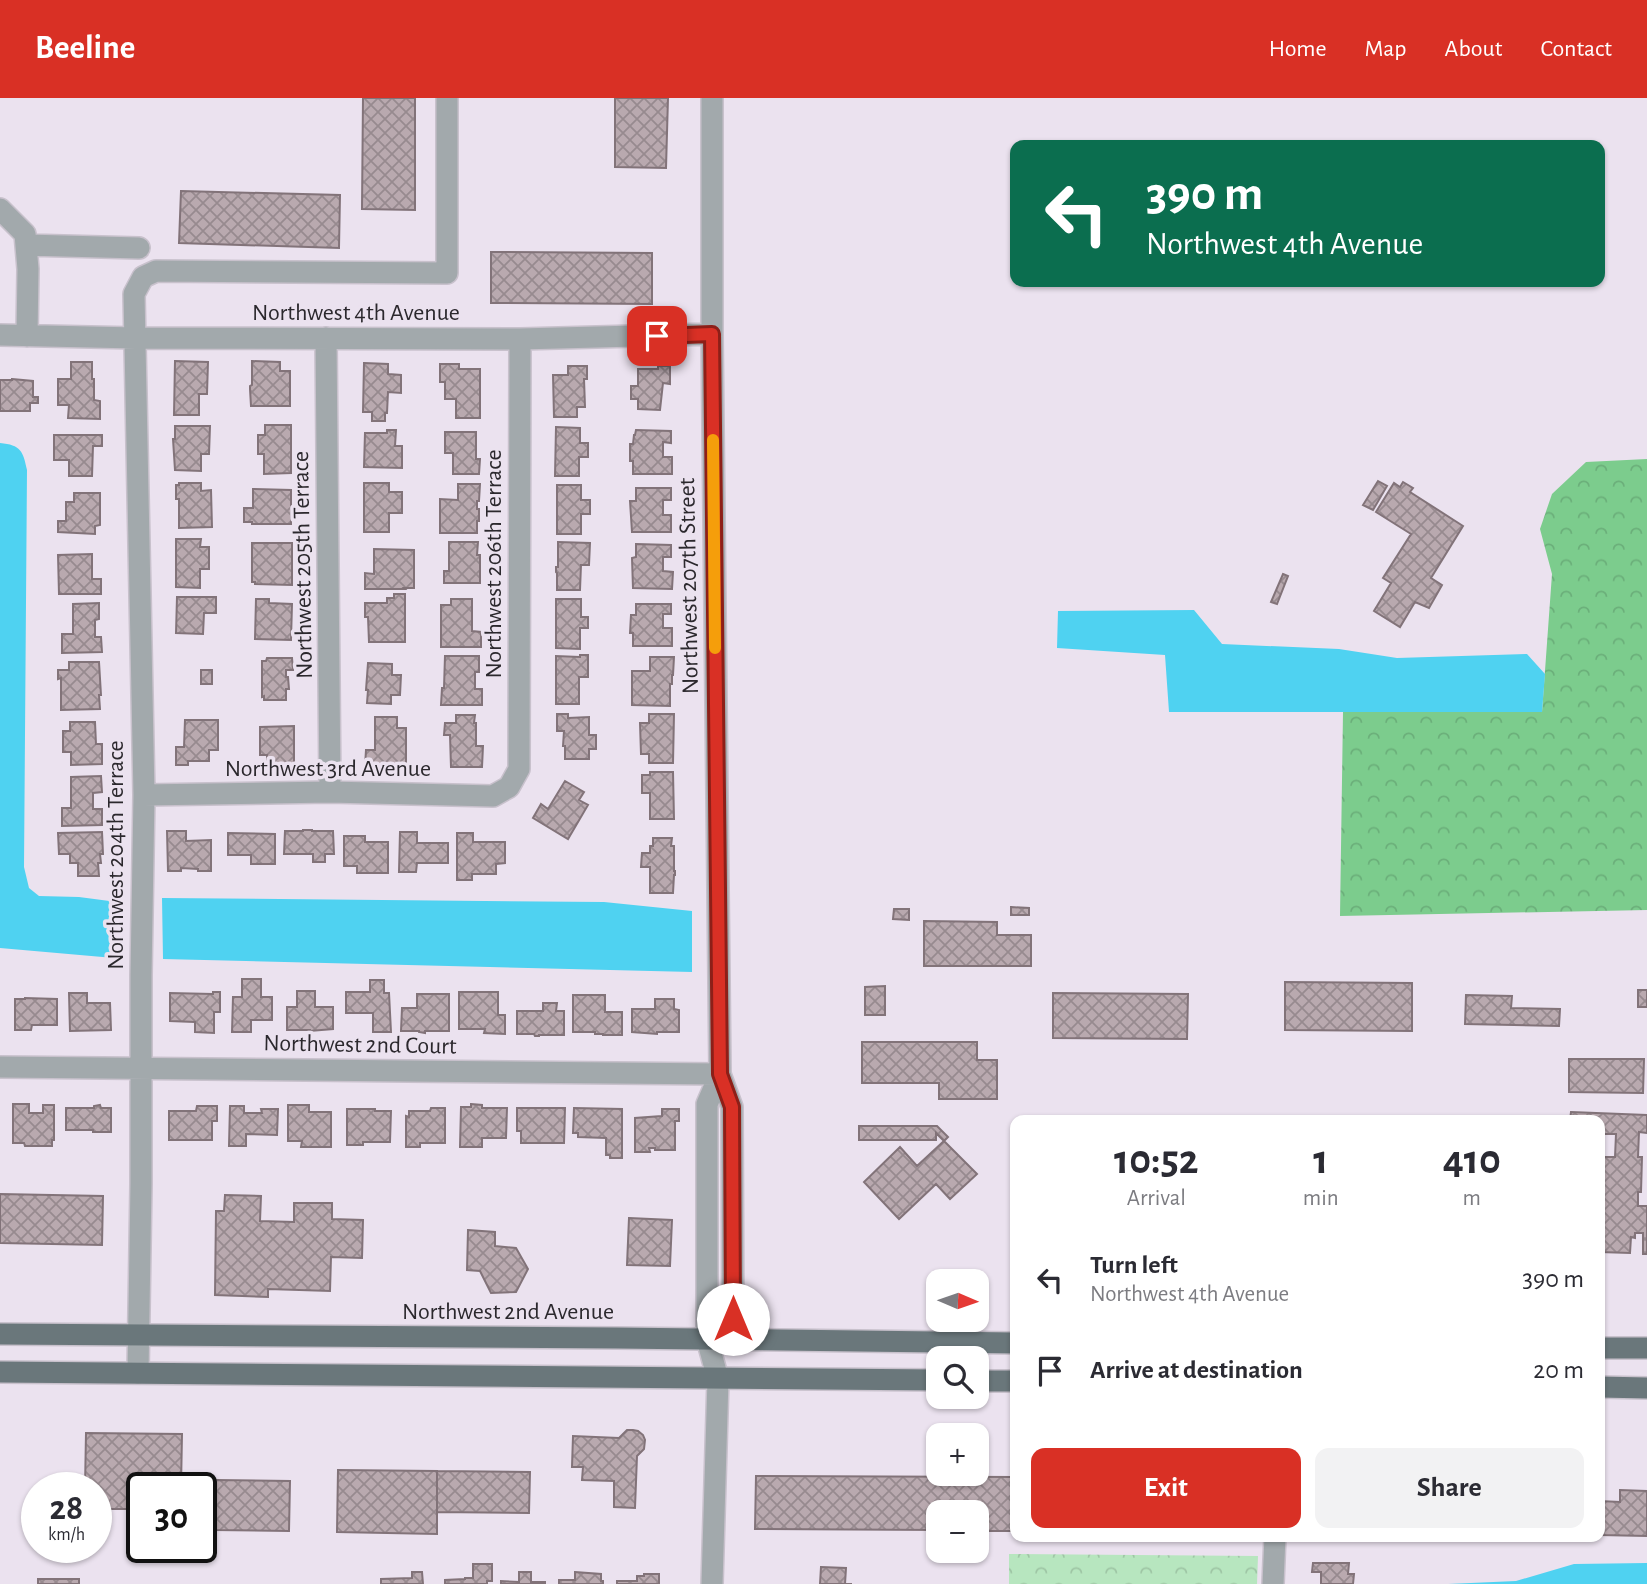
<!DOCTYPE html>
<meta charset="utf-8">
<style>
body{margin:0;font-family:"Alegreya Sans",sans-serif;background:#f2f2f3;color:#2b2b33;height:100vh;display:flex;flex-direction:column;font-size:26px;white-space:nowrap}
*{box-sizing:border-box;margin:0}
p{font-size:23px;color:#7c7c81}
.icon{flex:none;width:38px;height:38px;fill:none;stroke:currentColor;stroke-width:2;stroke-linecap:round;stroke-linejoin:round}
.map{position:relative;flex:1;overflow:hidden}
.details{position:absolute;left:1010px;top:1017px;width:595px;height:427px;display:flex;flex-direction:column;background:#fff;border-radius:14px;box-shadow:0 2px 5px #0004}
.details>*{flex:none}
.guide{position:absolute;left:1010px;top:42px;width:595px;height:147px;border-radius:14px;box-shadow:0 2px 5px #0004;background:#0b6e4f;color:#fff;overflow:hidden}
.needle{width:46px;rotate:92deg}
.tools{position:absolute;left:926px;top:1171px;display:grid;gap:14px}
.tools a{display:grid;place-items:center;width:63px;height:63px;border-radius:14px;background:#fff;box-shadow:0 2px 5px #0004;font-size:35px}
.speed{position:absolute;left:21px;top:1374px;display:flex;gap:14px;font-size:35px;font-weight:700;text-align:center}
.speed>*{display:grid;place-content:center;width:91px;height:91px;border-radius:50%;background:#fff;box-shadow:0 2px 5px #0004;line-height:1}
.speed small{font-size:18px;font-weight:400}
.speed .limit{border:4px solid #111;border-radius:10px;background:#fff;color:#111}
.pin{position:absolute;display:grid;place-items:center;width:60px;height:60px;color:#fff;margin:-30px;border-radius:14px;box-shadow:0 4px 10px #0006}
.me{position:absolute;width:77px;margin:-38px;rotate:0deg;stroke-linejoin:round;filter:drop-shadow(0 0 5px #0008)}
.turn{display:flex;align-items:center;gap:24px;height:147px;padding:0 21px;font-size:32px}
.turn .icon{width:91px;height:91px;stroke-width:2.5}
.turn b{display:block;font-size:49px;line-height:60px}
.eta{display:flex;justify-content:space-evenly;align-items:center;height:119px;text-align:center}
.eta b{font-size:42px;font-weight:700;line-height:49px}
.cta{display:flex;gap:14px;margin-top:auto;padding:14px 21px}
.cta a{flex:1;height:80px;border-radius:14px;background:#d93025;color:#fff;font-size:28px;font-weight:700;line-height:80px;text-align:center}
.cta a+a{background:#f2f2f3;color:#2b2b33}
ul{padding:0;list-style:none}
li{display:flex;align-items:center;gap:21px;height:91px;padding:0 21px}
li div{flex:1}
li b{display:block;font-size:26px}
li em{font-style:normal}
header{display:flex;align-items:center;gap:42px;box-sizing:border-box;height:98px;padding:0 35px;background:#d93025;color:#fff}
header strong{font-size:33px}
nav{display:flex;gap:38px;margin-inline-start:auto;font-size:24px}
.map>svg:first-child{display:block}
</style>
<header>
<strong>Beeline</strong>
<nav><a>Home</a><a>Map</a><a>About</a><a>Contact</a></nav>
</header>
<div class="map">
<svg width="1647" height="1486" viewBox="0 0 1647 1486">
<defs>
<pattern id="forest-crowns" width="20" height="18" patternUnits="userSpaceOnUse" patternTransform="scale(1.75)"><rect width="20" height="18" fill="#7ccc8d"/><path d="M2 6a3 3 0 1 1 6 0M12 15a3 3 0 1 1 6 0" fill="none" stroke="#6baf7a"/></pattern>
<pattern id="park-crowns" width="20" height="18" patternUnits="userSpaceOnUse" patternTransform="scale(1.75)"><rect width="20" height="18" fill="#b7e6bf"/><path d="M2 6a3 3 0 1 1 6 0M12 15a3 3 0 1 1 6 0" fill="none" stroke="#9ec5a4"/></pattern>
<pattern id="building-cross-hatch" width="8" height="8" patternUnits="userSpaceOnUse" patternTransform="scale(1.75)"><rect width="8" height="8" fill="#b9a9af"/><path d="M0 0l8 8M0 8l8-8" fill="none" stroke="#978a8f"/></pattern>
</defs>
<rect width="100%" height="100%" fill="#ebe2ef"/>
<path fill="url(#forest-crowns)" d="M1647,361v451l-307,6 3,-204h199l10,-138 -12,-45 12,-35 34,-32z"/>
<path fill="url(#park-crowns)" d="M1009,1456l249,2 -1,28h-248z"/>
<path fill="#4fd2f1" d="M0,345c21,2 23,8 27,27l-3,397 5,21 10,8 40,1 38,5 -3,56 -114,-10z
M1194,512l28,34 117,5 58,9 130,-4 18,20 -3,38h-373l-4,-57 -108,-7 1,-37z
M162,800l442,4 88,9v61l-529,-13z
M1647,1465v21h-199l68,-3 58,-17z"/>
<path fill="url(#building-cross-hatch)" stroke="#827379" stroke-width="2" d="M363,0h52v112l-53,-1z
M615,0h53l-2,70 -51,-1z
M181,93l159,4 -1,53 -160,-5z
M491,154l161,1v51l-161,-1z
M175,263l33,1 -1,32h-8v21h-25z
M252,263l28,1v9h10v35h-39l-1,-17v-3l2,-1z
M71,264h21v17h2v21l6,1v18l-32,-1 1,-13h-11v-26h13z
M364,265l24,1v10l13,1v18l-13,-1 -1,21h-2v8h-13v-9h-9z
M440,266h19v5h21v49h-24v-19h-11v-17h-5z
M568,268h19v13h-3l1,28h-8v10h-23l-1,-42h15z
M658,268h12v18l-7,-1 -3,27 -22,-1v-10h-7v-13h7v-17h20z
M12,281l21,2v16h5v6h-8v8h-30v-31h12z
M265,327h26v48l-27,1v-20h-6v-19h7z
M175,328h35l-1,28h-8v17l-26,-1 -2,-31h2z
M556,329l24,1v15h8v14h-9v19h-24z
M387,332h9l-1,16h7v22l-38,-1 1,-34h22z
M636,332l35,1v12l-8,-1v15h9v17h-39v-13h-3v-17h3l1,-9h1z
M445,334h31v27h4l-1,15h-26v-21h-8z
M54,337h48v11h-9l-1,30h-23v-16h-15z
M1378,383l9,5 -14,24 -10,-5z
M1403,384l10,6 -3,4 53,34 -32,52 11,7 -13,23 -14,-6 -15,25 -26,-16 17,-28 -8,-5 28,-44 -35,-22 18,-29 6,4z
M179,385h22v8l10,-1 1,37 -33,1v-29h-3v-14h3z
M364,385h25v9h13v21h-13v19h-25z
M458,386h22l-1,17h-2v8h2v12h-2v12h-37v-34l18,1z
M557,387h24v15h9v14h-9v20h-24z
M636,390h35v12h-8v15h8v17h-39l-2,-31h6z
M253,391l38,1v34h-39v-2h-8v-14h9z
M74,395h26v32l-5,1v8l-37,-2v-11h8v-19h8z
M176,441h25l-1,8h9v22h-9v19l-24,-1z
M449,444h29l-1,13h3v28h-36v-12h5z
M558,444l32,1 -1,22h-8l-1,25h-23v-17l-1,-1v-5h2z
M252,445h40v42l-37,-1v-2h-3z
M636,446l35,1v12h-8v14l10,1 -1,17 -39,-1 -1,-30 4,-1z
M374,451l40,1v38h-10l1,1h-40v-16l9,1z
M92,456v25h9v15h-42l-1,-39z
M1283,476l5,2 -11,28 -6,-2z
M394,496h11v48h-36l-1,-25h-3v-14h22v-5h7z
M177,499h39v16h-12l-1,21 -27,-1z
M256,501h13v4l23,1 -1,36 -36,-1z
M451,501h21v32l9,1v15h-40v-42h10z
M556,501h25v18h7v11h-8v21l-24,-1z
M99,505v16l-4,1v17h6l1,15 -40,1v-19h11v-30z
M636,506h35v10h-8v14h9v18h-39v-13h-3l1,-18h5z
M580,557h8v22h-9v27h-23v-48l24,1z
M445,558h34v16h-4v17h7v16h-41l1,-17h2z
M650,559h24l-1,18h-1v9h-2v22l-38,-1v-34h18z
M267,560h25l1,12h-7v7h2l1,12h-3v11h-22v-4l-2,1v-36h4z
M69,564h30l2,33h-2l1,14 -39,1v-32l-3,1v-9h11z
M368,565l24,1v11h9l-1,20h-9v9l-24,-1 1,-13h-2z
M201,572h11v14h-11z
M557,616h11v4l21,-1v18h7v14h-7v10h-24v-13h-2l1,-15h-7z
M649,616h25l-1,49h-24v-9h-8l-1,-31h9z
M456,617h19l-1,8h2v23h7l-1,21h-31l-1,-32h-6l1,-12h11z
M375,619h22v11h9v38h-41l1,-16h9z
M185,622h33v30h-9v11h-21v4h-12v-18h8z
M70,624h25l1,22h6v20l-31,1v-13h-8v-21h7z
M294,628v39l-27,-1v-9h-7v-28z
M650,674h23l1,47h-24v-26h-8v-18h8z
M101,678l1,16 -9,1v16h9v16l-40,1v-18h9v-31z
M565,683l19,11 -5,8 9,5 -20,34 -35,-21 8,-14 7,5z
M303,732h9v1h21l1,23h-9v8h-12v-8h-29l1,-23h18z
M167,733h19v10l25,-1v31h-13v-2l-17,-1v3h-13z
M102,734l1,22h-3l1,9h-3l1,13h-21v-13h-8v-9h-11l-1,-21z
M400,734h17v11h31v20h-31l-1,9h-17z
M228,735l47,1v30h-24v-9h-23z
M457,735h16v9h32v21l-9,1v10h-24v6h-15z
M344,738h21v6h23v31h-31v-7h-13z
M653,740h19l-1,8h3v25h1v4h-1l-1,18h-23v-26h-9l1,-14h8v-7h3z
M1011,809l18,1v7h-18z
M894,811h15v11l-16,-1z
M924,823l73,1v13h34v31h-107z
M242,881h19v18h11v23h-21v12h-19l1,-35h9z
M370,882h14v13h5l2,39h-18v-19h-27v-21h24z
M1285,884l127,1v48l-127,-1z
M885,888v29h-20v-28z
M1638,892h9v17h-9z
M297,893h18v16h18v22l-23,2v-1h-23v-23h10z
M213,894h7v20h-6v21l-19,-1v-10l-25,-1v-28l43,1z
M459,894h39v23h7v19l-21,-1 1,-4h-26z
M69,895h18v10h23l1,27 -41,1z
M1053,895l135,1 -1,45 -134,-1z
M417,896h32v37h-24v2l-6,-1v-1h-18l1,-23h15z
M573,897h32v17h17v23h-19v-1h-8v-2h-22z
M1466,897l46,1 -1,12 49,1 -1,17 -94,-2z
M25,900l32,1v26h-25l-1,5h-16v-31h10z
M655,901h19v10l5,1v22h-22v2l-25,-2v-23h23z
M543,905h14l-1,8h8v24h-25v1h-4l-1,-2h-17v-23h26z
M862,944h115v18h20v39h-58v-16h-77z
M1569,961h75l-1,34 -74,-1z
M13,1006h16v9h14v-8h11v35h-2v6h-27l-1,-3h-11z
M471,1006l11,1v3h25l-1,30h-24v9h-22l1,-40h10z
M100,1007l1,3h10v24h-18v-2h-27v-22h28v-2z
M288,1007h21v7h22v35h-30l1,-6h-14z
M197,1008h20v15h-5v19h-43v-29h27z
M230,1008h14v7h18l-1,-4h17l-1,26 -31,-1v12h-17z
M431,1010h14v35h-25v4h-14v-31l3,1v-6h21z
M517,1010h48l-1,35h-43v-12h-4z
M574,1010l48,1v49h-12v-3h-4v-17l-28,-1v-4h-5z
M347,1011h28v2h16l-1,31h-27v3h-16z
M662,1011h17v12h-4v29h-20v-2h-6l1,4h-15v-34l27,-2z
M1571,1014l76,3v18l-8,-1 -1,25h4l-1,35h-3v14h9v48h-4v-21h-8v5l-4,-1 -1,16 -30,-1 1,-95h14l1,-23h-16v-14h-30z
M859,1028h78l11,11 -4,4 -8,-8v7h-77z
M944,1043l33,33 -27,25 -14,-15 -37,35 -35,-37 36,-35 17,19z
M0,1096l103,2 -1,49 -102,-2z
M225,1097l36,1 -1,25 34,1v-19h38v16l31,1 -1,38 -31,-1 -1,34 -62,-2v8l-53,-2 1,-84h8z
M629,1120l43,2 -2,46 -43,-1z
M468,1132l27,2v14l21,2 12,21 -12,23 -25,1 -11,-22 -13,-1z
M627,1332h6l5,1 5,4 2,5 -1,9 -7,7 -2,52 -21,-1v-26l-32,-1 1,-13h-11l1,-31 46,2z
M86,1335l96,1 -1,54h-39v21h-46v-21h-11z
M338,1372l99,1v63l-100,-2z
M437,1373l93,1 -1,41 -92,-1z
M756,1378l259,1v54h-39v-19h-38v18l-183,-1z
M216,1382l74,1 -1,50 -74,-1z
M1620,1392l27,1v45l-47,-1v-34l20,1z
M1313,1465h36l-1,11h6l-1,10h-32v-12h-9z
M473,1466h19v17h-5v3h-42v-4l20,-1v-1h8z
M821,1469l25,1 -1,16h7h-32z
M412,1474h10l1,12h-42v-5l31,-1z
M519,1474h12v10h14v2h-44v-3l18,1z
M575,1474l26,2v7h2v3h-44v-4h16z
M644,1476h15v10h-42v-3h20v-5h7z
M38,1481h41v5h-41z"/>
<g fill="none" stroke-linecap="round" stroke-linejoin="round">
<defs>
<path id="minor" d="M712,0v236l8,740 12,33 1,232
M0,111l25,25 3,35 -1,67
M26,147l113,3
M0,237l136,3 384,1 192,-5
M326,240l4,454
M144,697l186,-3 163,4 16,-9 10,-18 1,-430
M0,969l720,7
M707,1241v-235l13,-30
M138,1275l3,-189v-209l3,-180 -10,-501 9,-17 13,-6 291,2v-175
M1273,1486l2,-48"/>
<path id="tertiary" d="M707,1241l11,40 -6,205"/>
<path id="primary" d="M0,1236l617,4 398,5
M1600,1250h47
M0,1274l938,8
M976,1283h39
M1600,1289l47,1"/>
</defs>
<use href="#minor" stroke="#c8c1cc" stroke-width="24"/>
<use href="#tertiary" stroke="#c8c1cc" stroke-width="24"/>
<use href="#primary" stroke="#c8c1cc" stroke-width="24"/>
<use href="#minor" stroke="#a2a9ac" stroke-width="21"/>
<use href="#tertiary" stroke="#a2a9ac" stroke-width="21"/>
<use href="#primary" stroke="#6a777b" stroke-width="21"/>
</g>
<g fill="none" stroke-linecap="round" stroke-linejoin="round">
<defs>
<path id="route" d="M657,238l55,-2 8,740 12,33 1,212"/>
</defs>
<use href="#route" stroke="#8d1f18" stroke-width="18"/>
<use href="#route" stroke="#d93025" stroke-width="12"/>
<path stroke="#f59e0b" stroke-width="12" d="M713,342l2,208"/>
</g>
<g text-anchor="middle" stroke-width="7" stroke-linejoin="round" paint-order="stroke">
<g font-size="24" fill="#2b282d" stroke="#ebe2ef">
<text x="356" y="222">Northwest 4th Avenue</text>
<text transform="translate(493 466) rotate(-90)" y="8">Northwest 206th Terrace</text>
<text transform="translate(302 467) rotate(-91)" y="8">Northwest 205th Terrace</text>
<text transform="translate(688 488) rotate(-91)" y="8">Northwest 207th Street</text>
<text x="328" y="678">Northwest 3rd Avenue</text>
<text transform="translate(115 757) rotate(-90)" y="8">Northwest 204th Terrace</text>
<text transform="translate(360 946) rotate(1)" y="8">Northwest 2nd Court</text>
<text x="508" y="1221">Northwest 2nd Avenue</text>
</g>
</g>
</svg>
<div class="tools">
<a><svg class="needle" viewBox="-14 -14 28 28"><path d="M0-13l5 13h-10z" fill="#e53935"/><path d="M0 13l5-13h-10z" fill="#7c7c81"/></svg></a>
<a><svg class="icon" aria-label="search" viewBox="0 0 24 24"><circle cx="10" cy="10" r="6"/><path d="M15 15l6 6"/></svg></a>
<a>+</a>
<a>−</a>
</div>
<div class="speed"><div>28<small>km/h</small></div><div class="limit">30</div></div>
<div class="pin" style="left:657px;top:238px;background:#d93025"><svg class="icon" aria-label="arrive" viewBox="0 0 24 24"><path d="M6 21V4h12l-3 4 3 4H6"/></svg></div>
<svg class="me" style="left:733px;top:1221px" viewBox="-20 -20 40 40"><circle r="19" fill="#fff"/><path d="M0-13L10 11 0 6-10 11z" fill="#d93025"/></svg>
<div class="guide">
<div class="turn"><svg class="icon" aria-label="left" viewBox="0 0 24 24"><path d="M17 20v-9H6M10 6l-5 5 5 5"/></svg><div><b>390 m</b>Northwest 4th Avenue</div></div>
</div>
<section class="details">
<div class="eta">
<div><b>10:52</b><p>Arrival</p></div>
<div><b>1</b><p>min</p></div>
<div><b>410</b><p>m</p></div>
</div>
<ul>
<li><svg class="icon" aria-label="left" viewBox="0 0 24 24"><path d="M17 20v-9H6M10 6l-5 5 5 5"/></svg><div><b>Turn left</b><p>Northwest 4th Avenue</p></div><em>390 m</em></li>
<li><svg class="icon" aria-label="arrive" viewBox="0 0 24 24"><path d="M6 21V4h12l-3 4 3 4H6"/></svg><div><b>Arrive at destination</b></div><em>20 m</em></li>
</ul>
<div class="cta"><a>Exit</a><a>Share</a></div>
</section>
</div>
